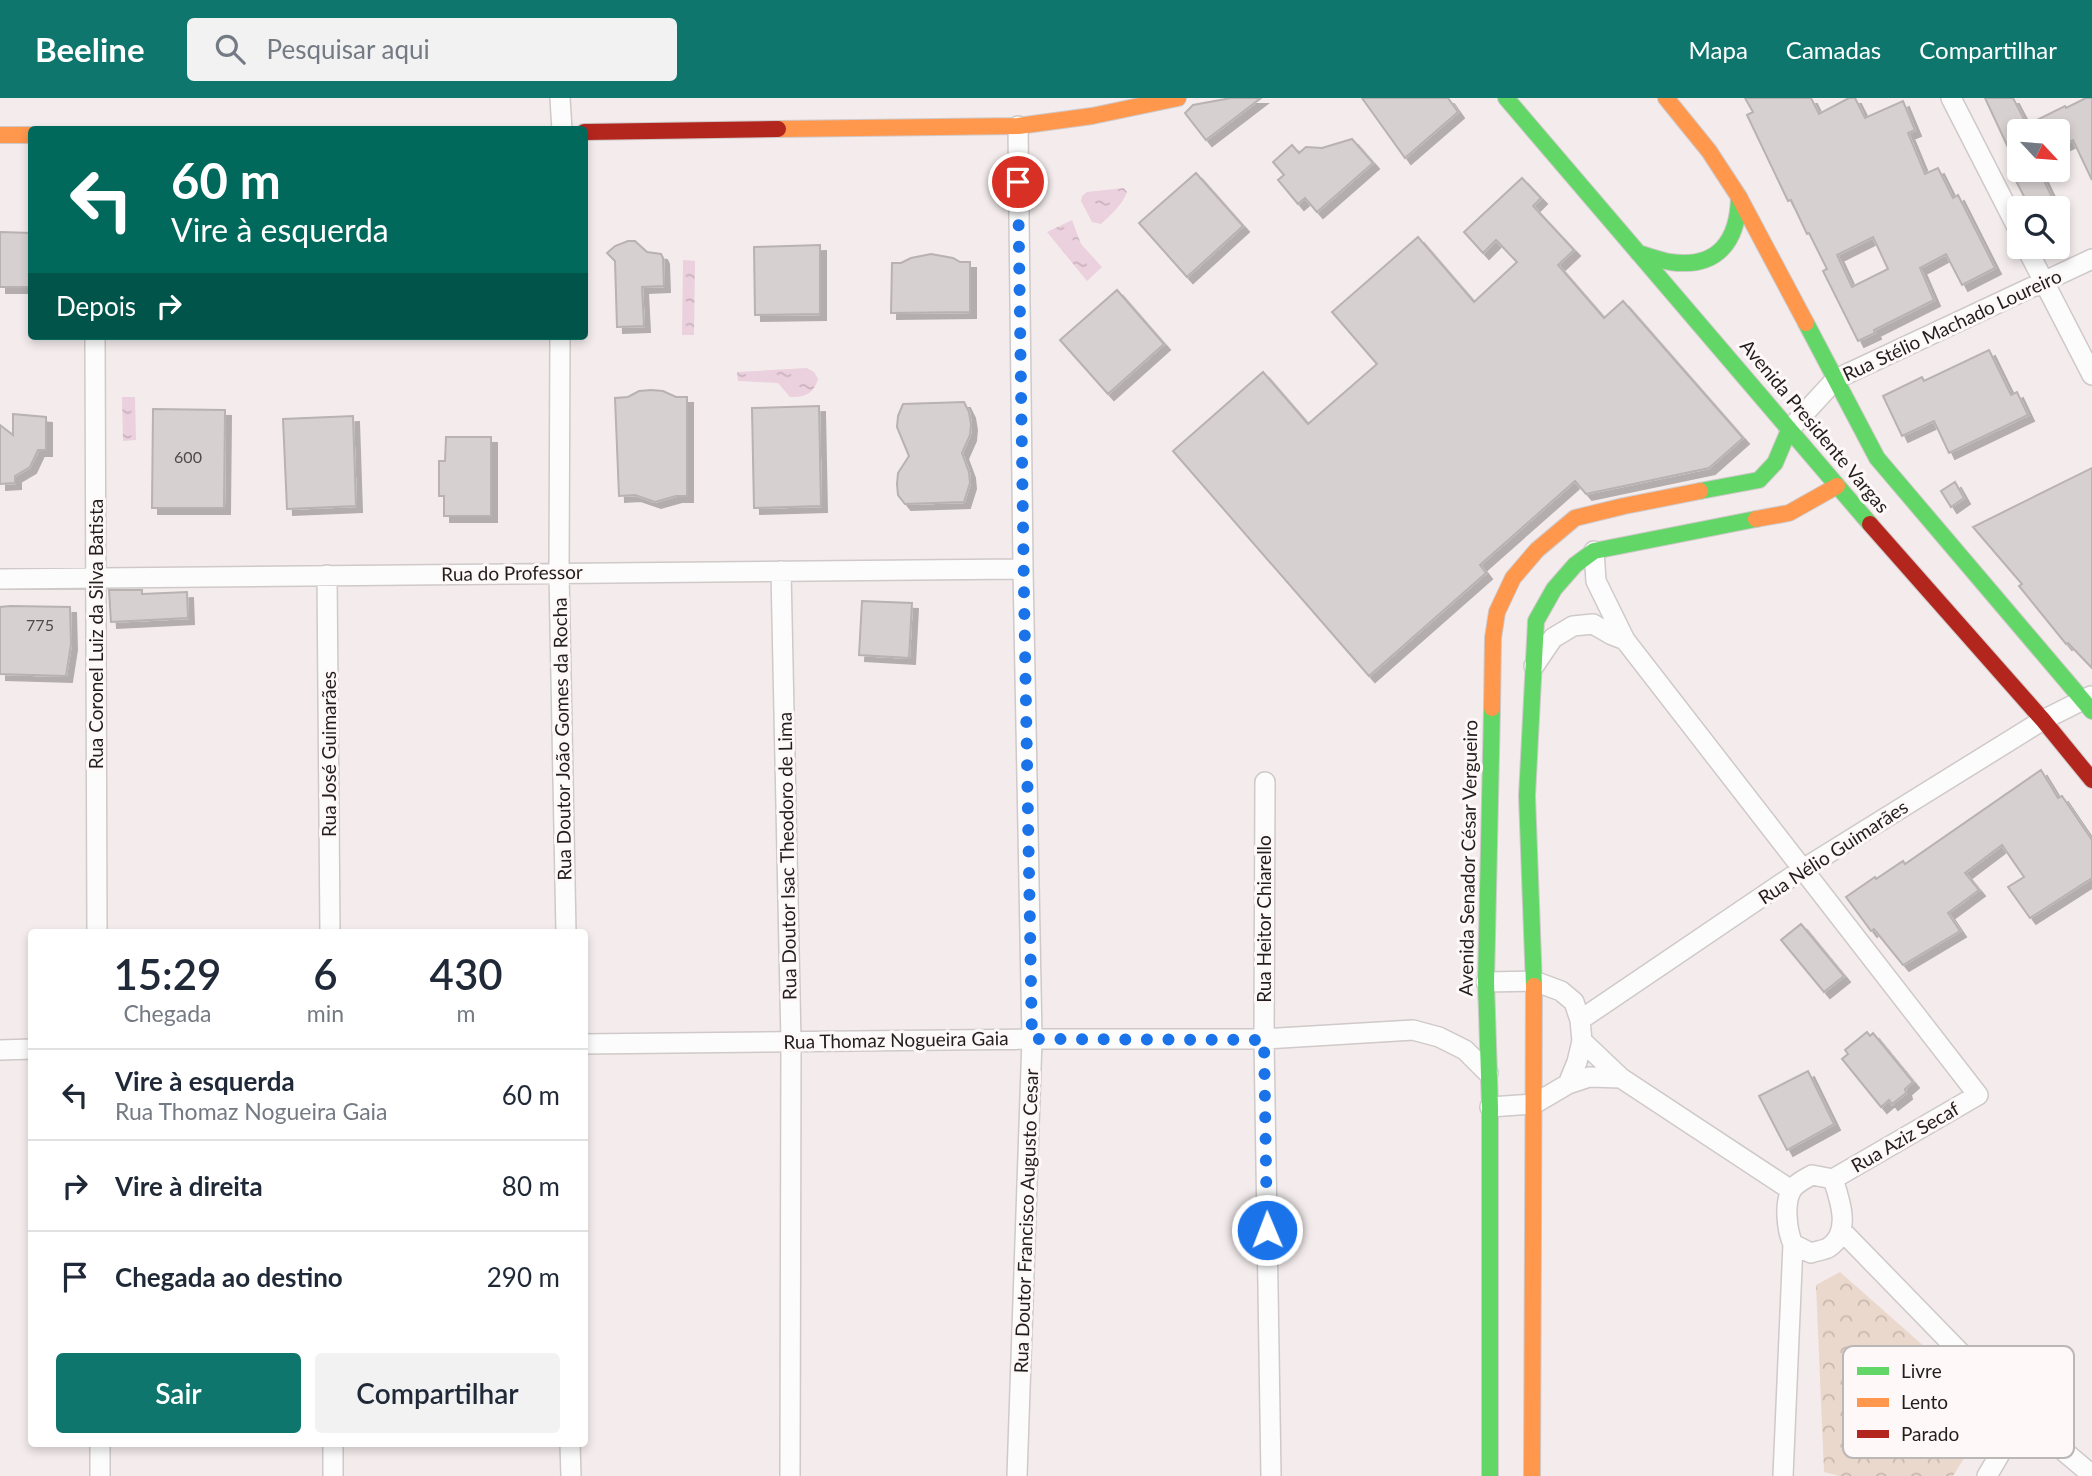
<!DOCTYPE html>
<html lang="pt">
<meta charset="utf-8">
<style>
body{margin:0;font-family:Lato,sans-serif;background:#f2f2f3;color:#1f2937;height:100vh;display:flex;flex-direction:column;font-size:26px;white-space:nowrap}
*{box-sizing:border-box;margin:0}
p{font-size:23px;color:#747a83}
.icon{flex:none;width:38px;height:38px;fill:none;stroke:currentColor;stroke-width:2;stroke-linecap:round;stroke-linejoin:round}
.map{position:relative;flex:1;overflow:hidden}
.panel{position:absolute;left:28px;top:831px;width:560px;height:518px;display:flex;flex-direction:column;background:#fff;border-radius:7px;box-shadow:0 4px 10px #0003}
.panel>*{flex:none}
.top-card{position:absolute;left:28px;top:28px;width:560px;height:214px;border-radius:7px;box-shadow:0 4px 10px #0003;background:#00695c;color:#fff;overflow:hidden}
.needle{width:46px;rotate:116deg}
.fabs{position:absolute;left:2007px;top:21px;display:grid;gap:14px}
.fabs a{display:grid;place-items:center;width:63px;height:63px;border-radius:7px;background:#fff;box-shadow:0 4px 10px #0003;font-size:35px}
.pin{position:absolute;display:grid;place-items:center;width:60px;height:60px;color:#fff;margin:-30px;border:4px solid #fff;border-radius:50%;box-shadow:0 2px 7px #0007}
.me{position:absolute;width:77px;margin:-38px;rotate:359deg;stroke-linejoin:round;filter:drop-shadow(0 0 5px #0008)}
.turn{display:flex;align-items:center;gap:24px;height:147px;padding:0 28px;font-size:32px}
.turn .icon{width:91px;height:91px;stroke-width:2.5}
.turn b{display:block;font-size:49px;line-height:60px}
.then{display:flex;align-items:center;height:66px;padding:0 28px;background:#0003;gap:14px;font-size:26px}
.eta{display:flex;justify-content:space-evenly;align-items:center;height:119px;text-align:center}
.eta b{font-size:42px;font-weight:600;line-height:49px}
.button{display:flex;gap:14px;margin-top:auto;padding:14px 28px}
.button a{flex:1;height:80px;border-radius:7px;background:#0f766e;color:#fff;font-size:28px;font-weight:600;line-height:80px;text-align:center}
.button a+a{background:#f2f2f3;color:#1f2937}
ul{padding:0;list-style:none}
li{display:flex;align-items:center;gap:21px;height:91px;padding:0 28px;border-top:2px solid #e0e1e3}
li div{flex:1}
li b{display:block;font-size:26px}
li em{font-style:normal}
header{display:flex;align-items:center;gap:42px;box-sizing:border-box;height:98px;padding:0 35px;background:#0f766e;color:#fff}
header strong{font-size:33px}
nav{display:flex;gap:38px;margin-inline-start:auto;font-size:24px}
.search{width:490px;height:63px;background:#f2f2f3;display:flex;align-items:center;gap:18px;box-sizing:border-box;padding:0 24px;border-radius:7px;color:#747a83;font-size:26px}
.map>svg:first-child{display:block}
</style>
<header>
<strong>Beeline</strong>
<div class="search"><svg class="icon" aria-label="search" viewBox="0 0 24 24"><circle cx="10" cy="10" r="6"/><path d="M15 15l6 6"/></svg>Pesquisar aqui</div>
<nav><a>Mapa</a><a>Camadas</a><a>Compartilhar</a></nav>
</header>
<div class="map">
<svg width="2092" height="1378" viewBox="0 0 2092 1378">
<defs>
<pattern id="park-crowns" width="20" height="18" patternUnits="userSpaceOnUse" patternTransform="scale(1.75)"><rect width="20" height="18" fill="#ead8cc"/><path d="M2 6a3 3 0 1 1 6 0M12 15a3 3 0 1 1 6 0" fill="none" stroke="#c8b9af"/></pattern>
<pattern id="water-ripples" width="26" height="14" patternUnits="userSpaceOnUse" patternTransform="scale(1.75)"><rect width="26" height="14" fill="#ebd0dd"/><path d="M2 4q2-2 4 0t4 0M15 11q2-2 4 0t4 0" fill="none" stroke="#c9b2bd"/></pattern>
<filter id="shadow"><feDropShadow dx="6" dy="6" stdDeviation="0" flood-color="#0004"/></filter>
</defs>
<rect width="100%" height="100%" fill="#f4ecec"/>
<path fill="url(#park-crowns)" d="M1840,1174l86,76 34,56 13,32 -2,11 -18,29h-114l-15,-4 -8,-187z"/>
<path fill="url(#water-ripples)" d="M1124,90l3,4c-4,12 -17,24 -26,32l-9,-2 -11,-21 1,-5 5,-4z
M1072,122l9,24 21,23 -15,14 -40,-49z
M683,162l12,1 -1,74h-12z
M807,270l7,4 4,7c-4,14 -13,19 -28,18l-12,-14 -40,-2 -1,-9z
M122,299h13l1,43 -13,1z"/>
<path fill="#d7d0d1" stroke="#b8b2b2" stroke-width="2" fill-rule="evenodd" filter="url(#shadow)" d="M1231,0h30l-55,42 -21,-27 8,-8z
M1362,0h86l10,14 -53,46z
M1745,0h66l8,16 30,-16h6l10,20 38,-17 12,29 -7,3 17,41 13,-6 15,30 5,-3 37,73 -33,17 -16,-31 -26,14 14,32 -60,30 1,3 -17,8 -35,-70 4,-2 -18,-36 -2,1 -16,-34 -3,1 -41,-86 6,-3zM1873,139l15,32 -36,18 -15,-32z
M1985,0h28l14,27 38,-19 1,2 20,-10h6v82l-19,-40 -15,7v-16h-38v42z
M1352,41l21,24 -56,49 -12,-14 -7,6 -20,-24 6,-5 -11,-13 19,-17 7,8 7,-6 16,1z
M2028,72h11l18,38h-27l-16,-31z
M1196,75l47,53 -56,51 -48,-54z
M1522,80l19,20 -8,8 41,44 -16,15 46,53 19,-17 120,137 -34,30 -123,26 -11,-13 -95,84 6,8 -117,103 -196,-225 90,-79 45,52 69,-60 -45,-52 86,-75 56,65 43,-40 -21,-22 -13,13 -19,-21z
M0,134l32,1v54h-32z
M628,143h7l12,11 14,2 2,4 1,28 -22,1 2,39 -27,1 -2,-66 -8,-8 8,-7z
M820,147v69l-65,1 -1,-68z
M931,156l22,4 7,4h10v50l-79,1 1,-50h9l10,-5z
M1117,192l47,54 -56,50 -48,-54z
M1989,252l22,45 6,-3 11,23 -79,38 -15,-32 -32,15 -19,-40 39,-19 2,4z
M651,292l12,1 13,6h11v99h-11l-21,6 -20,-7 -16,1 -4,-98 13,-1 11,-6z
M964,304l5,10 2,12 -1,11 -8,18 7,19 1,11 -6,19 -59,2 -7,-9 -1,-11 1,-11 11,-17 -12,-29 1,-11 5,-12z
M819,308l2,100 -67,2 -2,-100z
M153,311l72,1 -1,98h-72z
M13,316l33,3v33h-8l-8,17 -15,9v7l-15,1v-59l13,10z
M353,318l3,90 -69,3 -4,-90z
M446,339h45v79h-47v-20h-5v-35h6z
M2092,370v200l-24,-25 -2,1 -47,-58 3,-2 -49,-57z
M1955,384l9,16 -13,9 -10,-16z
M109,492h33v4l45,-2 1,26 -77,4z
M862,503l50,2 -3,55 -50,-3z
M11,508l59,1 1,37 -5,32 -66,-2v-67z
M2041,672l17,28 4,-2 30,44v38l-62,40 -22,-31 16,-10 -22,-32 -37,28 14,17 -31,23 12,18 -57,34 -29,-36 -3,2 -25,-34 29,-20 1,2 27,-18 2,3z
M1801,826l43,52 -20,16 -43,-52z
M1867,934l3,4 3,-3 40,49 -8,7 1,4 -14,11 -3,-4 -8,7 -39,-48 6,-5 -3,-4z
M1808,973l26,53 -47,26 -28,-54z"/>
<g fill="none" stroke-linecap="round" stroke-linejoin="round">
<defs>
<path id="street" d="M560,0l2,32
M1951,0l69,135
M2026,149l66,128
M95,238l2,597
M560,238l-1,237 7,360
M1789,332l47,-51 256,-120
M1594,453l2,30 29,59 353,455 -145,84
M781,473l10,471 -1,434
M327,477l3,358
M0,481l1023,-10
M1534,568l19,-28 20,-12 20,-2 19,11 13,5
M1265,684l-1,257 7,437
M1486,884l48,-1 27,10 13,11 6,18 2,21 -5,21 -9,22 -34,20 -44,3
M1580,922l223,-151 240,-149 48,-24
M1582,943l39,37 170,112
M584,946l448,-5h232l149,-9 26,7 26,13 23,23
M0,952l32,-1
M1568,986l21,-7 32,1
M1812,1077l21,4c7,21 19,54 -5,69 -4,2 -12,3 -17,5l-18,-9c-6,-13 -10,-43 0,-56 5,-6 12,-9 19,-13z
M1842,1133l180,185 -35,60
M2022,1318l70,59
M100,1346v32
M333,1346v32
M570,1346l1,32
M1017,1378l15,-437 -9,-470 -5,-443
M1783,1378l10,-232"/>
<path id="fast" d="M1506,0l364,426
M1638,155c11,3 21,7 32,9 48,7 68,-21 69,-65
M1806,225l71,135 215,253
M1700,393l59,-11 16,-17 14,-33
M1534,888l-7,-190 9,-175 18,-32 21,-24 19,-14 162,-32
M1490,1378v-369l-4,-125 6,-274"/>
<path id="slow" d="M1666,0l43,53 30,46 67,126
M778,31l240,-3 74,-10 86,-18
M0,37h32
M1756,421l33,-6 48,-27
M1492,610l1,-70 4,-26 16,-34 24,-28 38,-32 49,-12 76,-15
M1532,1378l2,-490"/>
<path id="jam" d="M584,34l194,-3
M1870,426l173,196 49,60"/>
</defs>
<use href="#street" stroke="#cfc9c9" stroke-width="22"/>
<use href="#fast" stroke="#cfc9c9" stroke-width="18"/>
<use href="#slow" stroke="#cfc9c9" stroke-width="18"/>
<use href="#jam" stroke="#cfc9c9" stroke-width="18"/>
<use href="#street" stroke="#fdfcfc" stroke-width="19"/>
<use href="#fast" stroke="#63d668" stroke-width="16"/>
<use href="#slow" stroke="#ff974d" stroke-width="16"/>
<use href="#jam" stroke="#b3261e" stroke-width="16"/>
</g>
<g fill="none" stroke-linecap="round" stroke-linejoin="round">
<path stroke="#1a73e8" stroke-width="12" stroke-dasharray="0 21.6" d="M1018,84l6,411 8,446 232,1 3,190"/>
</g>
<g text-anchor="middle" stroke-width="6" stroke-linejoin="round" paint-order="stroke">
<g font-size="16" fill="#504a4b">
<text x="188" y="365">600</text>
<text x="40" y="533">775</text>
</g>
<g font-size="19" fill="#231e1e" stroke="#fef8f8">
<text transform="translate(1952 227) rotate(-25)" y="7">Rua Stélio Machado Loureiro</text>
<text transform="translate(1815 328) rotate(50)" y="7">Avenida Presidente Vargas</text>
<text transform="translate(512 475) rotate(-1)" y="7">Rua do Professor</text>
<text transform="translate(96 536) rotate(-90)" y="7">Rua Coronel Luiz da Silva Batista</text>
<text transform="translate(562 641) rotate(-91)" y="7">Rua Doutor João Gomes da Rocha</text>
<text transform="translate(329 656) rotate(-90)" y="7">Rua José Guimarães</text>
<text transform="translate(1833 754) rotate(-33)" y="7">Rua Nélio Guimarães</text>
<text transform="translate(787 758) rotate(-91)" y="7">Rua Doutor Isac Theodoro de Lima</text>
<text transform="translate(1468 760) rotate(-89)" y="7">Avenida Senador César Vergueiro</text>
<text transform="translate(1264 821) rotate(-90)" y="7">Rua Heitor Chiarello</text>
<text transform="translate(896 942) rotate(-1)" y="7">Rua Thomaz Nogueira Gaia</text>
<text transform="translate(1905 1039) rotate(-30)" y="7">Rua Aziz Secaf</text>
<text transform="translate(1026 1123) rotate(-88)" y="7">Rua Doutor Francisco Augusto Cesar</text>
</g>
</g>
<rect x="1843" y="1248" width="231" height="112" rx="10" fill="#fef8f8" stroke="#bcb7b7" stroke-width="2"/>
<rect x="1857" y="1269" width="32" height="8" fill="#63d668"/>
<rect x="1857" y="1300" width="32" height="9" fill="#ff974d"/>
<rect x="1857" y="1332" width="32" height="8" fill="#b3261e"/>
<g font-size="19" fill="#231e1e">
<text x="1901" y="1280">Livre</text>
<text x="1901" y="1311">Lento</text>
<text x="1901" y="1343">Parado</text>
</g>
</svg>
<div class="fabs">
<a><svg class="needle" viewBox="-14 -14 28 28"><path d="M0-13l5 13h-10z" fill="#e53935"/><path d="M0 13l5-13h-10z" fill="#747a83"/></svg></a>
<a><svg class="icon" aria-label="search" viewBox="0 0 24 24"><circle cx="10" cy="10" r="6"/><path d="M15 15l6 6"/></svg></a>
</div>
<div class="pin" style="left:1018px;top:84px;background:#d93025"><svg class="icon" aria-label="arrive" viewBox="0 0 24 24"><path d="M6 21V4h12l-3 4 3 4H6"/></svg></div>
<svg class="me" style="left:1267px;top:1132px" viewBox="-20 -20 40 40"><circle r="17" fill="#1a73e8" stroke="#fff" stroke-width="3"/><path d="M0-11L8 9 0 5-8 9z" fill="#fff"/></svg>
<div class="top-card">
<div class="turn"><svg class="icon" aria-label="left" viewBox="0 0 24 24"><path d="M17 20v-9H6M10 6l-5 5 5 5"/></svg><div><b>60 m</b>Vire à esquerda</div></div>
<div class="then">Depois<svg class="icon" aria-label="right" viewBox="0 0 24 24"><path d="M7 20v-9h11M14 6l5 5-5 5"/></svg></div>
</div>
<section class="panel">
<div class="eta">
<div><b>15:29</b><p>Chegada</p></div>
<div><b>6</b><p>min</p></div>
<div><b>430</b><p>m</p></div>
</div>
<ul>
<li><svg class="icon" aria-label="left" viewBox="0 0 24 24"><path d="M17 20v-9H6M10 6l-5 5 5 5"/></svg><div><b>Vire à esquerda</b><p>Rua Thomaz Nogueira Gaia</p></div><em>60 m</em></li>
<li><svg class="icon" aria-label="right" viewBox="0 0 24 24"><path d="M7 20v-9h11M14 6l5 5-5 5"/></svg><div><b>Vire à direita</b></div><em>80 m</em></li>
<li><svg class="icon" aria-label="arrive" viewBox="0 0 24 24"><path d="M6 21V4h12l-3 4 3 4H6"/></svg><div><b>Chegada ao destino</b></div><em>290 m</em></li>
</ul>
<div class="button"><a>Sair</a><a>Compartilhar</a></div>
</section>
</div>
